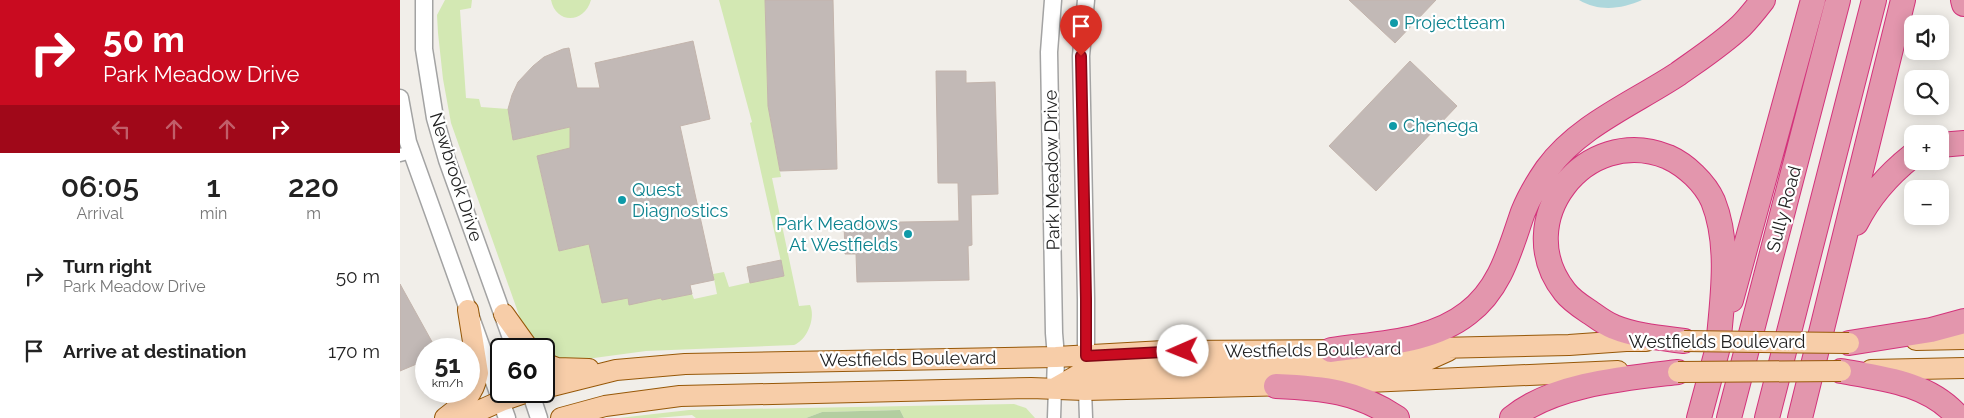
<!DOCTYPE html>
<meta charset="utf-8">
<style>
body{margin:0;font-family:Raleway,sans-serif;background:#f6f6f6;color:#222;height:100vh;display:flex;flex-direction:column;font-size:19px;white-space:nowrap}
*{box-sizing:border-box;margin:0}
p{font-size:16px;color:#767676}
.icon{flex:none;width:28px;height:28px;fill:none;stroke:currentColor;stroke-width:2;stroke-linecap:round;stroke-linejoin:round}
.map{position:relative;flex:1;overflow:hidden}
.side{display:flex;flex-direction:column;background:#fff;width:400px}
.side>*{flex:none}
.top-card{background:#c90b20;color:#fff;overflow:hidden}
.controls{position:absolute;left:1504px;top:15px;display:grid;gap:10px}
.controls a{display:grid;place-items:center;width:45px;height:45px;border-radius:10px;background:#fff;box-shadow:0 2px 12px #0003;font-size:25px}
.speed{position:absolute;left:15px;top:338px;display:flex;gap:10px;font-size:25px;font-weight:700;text-align:center}
.speed>*{display:grid;place-content:center;width:65px;height:65px;border-radius:50%;background:#fff;box-shadow:0 2px 12px #0003;line-height:1}
.speed small{font-size:12px;font-weight:400}
.speed .limit{border:2px solid #111;border-radius:8px;background:#fff;color:#111}
.pin{position:absolute;display:grid;place-items:center;width:42px;height:42px;color:#fff;margin:-51px -21px;border-radius:50% 50% 50% 0;rotate:-45deg;box-shadow:0 0 5px #0007}
.pin .icon{rotate:45deg}
.me{position:absolute;width:55px;margin:-28px;rotate:269deg;stroke-linejoin:round;filter:drop-shadow(0 0 4px #0008)}
.turn{display:flex;align-items:center;gap:18px;height:105px;padding:0 20px;font-size:22px}
.turn .icon{width:65px;height:65px;stroke-width:2.5}
.turn b{display:block;font-size:35px;line-height:42px}
.lanes{display:flex;align-items:center;height:48px;padding:0 20px;background:#0003;justify-content:center;gap:25px;direction:ltr}
.lanes .off{opacity:.35}
.eta{display:flex;justify-content:space-evenly;align-items:center;height:85px;text-align:center}
.eta b{font-size:30px;font-weight:600;line-height:35px}
ul{padding:0;list-style:none}
li{display:flex;align-items:center;gap:15px;height:75px;padding:0 20px}
li div{flex:1}
li b{display:block;font-size:19px}
li em{font-style:normal}
main{display:flex;flex:1;min-height:0}
.map>svg:first-child{display:block}
</style>
<main>
<section class="side">
<div class="top-card">
<div class="turn"><svg class="icon" aria-label="right" viewBox="0 0 24 24"><path d="M7 20v-9h11M14 6l5 5-5 5"/></svg><div><b>50 m</b>Park Meadow Drive</div></div>
<div class="lanes"><svg class="icon off" aria-label="left" viewBox="0 0 24 24"><path d="M17 20v-9H6M10 6l-5 5 5 5"/></svg><svg class="icon off" aria-label="ahead" viewBox="0 0 24 24"><path d="M12 20V5M6 11l6-6 6 6"/></svg><svg class="icon off" aria-label="ahead" viewBox="0 0 24 24"><path d="M12 20V5M6 11l6-6 6 6"/></svg><svg class="icon" aria-label="right" viewBox="0 0 24 24"><path d="M7 20v-9h11M14 6l5 5-5 5"/></svg></div>
</div>
<div class="eta">
<div><b>06:05</b><p>Arrival</p></div>
<div><b>1</b><p>min</p></div>
<div><b>220</b><p>m</p></div>
</div>
<ul>
<li><svg class="icon" aria-label="right" viewBox="0 0 24 24"><path d="M7 20v-9h11M14 6l5 5-5 5"/></svg><div><b>Turn right</b><p>Park Meadow Drive</p></div><em>50 m</em></li>
<li><svg class="icon" aria-label="arrive" viewBox="0 0 24 24"><path d="M6 21V4h12l-3 4 3 4H6"/></svg><div><b>Arrive at destination</b></div><em>170 m</em></li>
</ul>
</section>
<div class="map">
<svg width="1564" height="418" viewBox="0 0 1564 418">
<rect width="100%" height="100%" fill="#f1eee9"/>
<path fill="#d3e8b3" d="M45,0h27l-1,8 -11,2 6,88 13,1 2,8 27,2 5,31 57,-13v21l-33,9 22,94 30,-7 39,54 1,6 32,-6 1,2 30,-6 2,5 23,-5 -4,-20 11,-2 5,15 55,-12 -34,-152 2,-1 -33,-122h46l3,106 13,71 -9,1 27,128 11,-1c6,13 -3,35 -16,40l-148,6 -67,9 -35,-3v-8h-9l-10,-17 -74,-209 -8,-44 -5,-46 -1,-18z
M151,0h40c-7,24 -35,24 -40,0z
M614,404l12,4 9,10h-131l-4,-8 -78,2 -16,6h-110l-4,-3 -36,3h-37l70,-8z"/>
<path fill="#b3cea0" d="M500,410l4,8h-98l16,-6z"/>
<path fill="#add7dc" d="M1179,0h63c-20,9 -43,12 -63,0z"/>
<path fill="#c2b9b6" stroke="#c3b4ac" d="M365,0h68l4,169 -57,2 -12,-65z
M949,0h87l-41,43z
M293,41l17,78 -30,7 34,154 -24,5 2,9 -30,6 -1,-2 -32,7 -1,-7 -26,5 -13,-59 -30,7 -22,-95 33,-8v-21l-57,13 -5,-31 4,-14 6,-13 15,-16 11,-9 19,-8 6,-1 8,40h23l-5,-25z
M1010,61l47,45 -81,85 -47,-45z
M536,71h30v12l29,-1 3,112 -27,1 1,50 -4,1 1,34 -112,2 -1,-28h-11l-1,-31 115,-2 -1,-38h-20z
M381,260l3,16 -34,7 -3,-16z
M0,284l36,65h-10v11l-26,11z"/>
<g fill="none" stroke-linecap="round" stroke-linejoin="round">
<defs>
<path id="minor" d="M0,155l12,-3
M685,390l1,28
M654,418l1,-30"/>
<path id="tertiary" d="M24,0v49l11,69 12,42 68,189
M653,0l-4,52 5,281 2,24 -1,31
M0,98l8,44 99,276
M686,367v-68l-5,-243 5,-56
M130,391l9,27"/>
<path id="primary" d="M104,314l25,35
M1516,340l48,-1
M993,349l176,-4 57,-4h20
M144,363l13,5 32,1
M1471,370l93,-2
M923,384l295,-13
M144,388l72,-18 69,-6 371,-7 108,-6 183,-1
M655,388l30,-17 332,-6 31,-14
M45,418c17,-13 29,-23 33,-45l-10,-63
M63,418l38,-17 29,-10
M161,418l44,-12 75,-10 351,-8 54,2 206,-5"/>
<path id="motorway" d="M1563,0l1,4
M1540,145l24,-2
M1456,223c14,-28 32,-48 56,-67
M1331,300l82,-300
M1284,341c-23,-3 -48,-5 -70,-14 -8,-3 -16,-9 -23,-14 -9,-6 -19,-12 -26,-21 -56,-70 20,-169 103,-135 18,8 37,26 45,44 18,45 9,100 5,146
M1449,343l82,-13 33,-9
M931,350c46,-7 99,-7 137,-37 33,-25 42,-64 55,-101 6,-15 15,-30 24,-43 31,-43 87,-66 131,-95 21,-15 44,-30 63,-48 8,-8 15,-17 22,-26
M1441,371c41,7 89,12 118,47
M876,386c47,2 81,5 121,32
M1112,418c41,-34 115,-40 166,-46
M1299,418l18,-67
M1329,418l109,-418
M1367,418l107,-418
M1400,418l103,-418"/>
</defs>
<use href="#minor" stroke="#a3a3a3" stroke-width="15"/>
<use href="#tertiary" stroke="#a3a3a3" stroke-width="19"/>
<use href="#primary" stroke="#975808" stroke-width="22"/>
<use href="#motorway" stroke="#d3337b" stroke-width="26"/>
<use href="#minor" stroke="#fff" stroke-width="12"/>
<use href="#tertiary" stroke="#fff" stroke-width="16"/>
<use href="#primary" stroke="#f7cda8" stroke-width="20"/>
<use href="#motorway" stroke="#e396ad" stroke-width="24"/>
<defs>
<path id="primary-bridge" d="M1284,341l165,2
M1278,372l163,-1"/>
</defs>
<use href="#primary-bridge" stroke="#975808" stroke-width="22" stroke-linecap="butt"/>
<use href="#primary-bridge" stroke="#f7cda8" stroke-width="20"/>
</g>
<g fill="none" stroke-linecap="round" stroke-linejoin="round">
<defs>
<path id="route" d="M681,56l5,243v57l97,-5"/>
</defs>
<use href="#route" stroke="#830715" stroke-width="12"/>
<use href="#route" stroke="#c90b20" stroke-width="9"/>
</g>
<g fill="#0f9aa8" stroke="#fff" stroke-width="2">
<circle cx="994" cy="23" r="5"/>
<circle cx="993" cy="126" r="5"/>
<circle cx="222" cy="200" r="5"/>
<circle cx="508" cy="234" r="5"/>
</g>
<g text-anchor="middle" stroke-width="4.5" stroke-linejoin="round" paint-order="stroke">
<g font-size="18" fill="#0d838f" stroke="#fff" text-anchor="start">
<text x="1004" y="29">Projectteam</text>
<text x="1003" y="132">Chenega</text>
<text x="232" y="196">Quest<tspan x="232" dy="21">Diagnostics</tspan></text>
<text x="498" y="230" text-anchor="end">Park Meadows<tspan x="498" dy="21">At Westfields</tspan></text>
</g>
<g font-size="18" fill="#222" stroke="#fff">
<text transform="translate(652 170) rotate(-91)" y="6">Park Meadow Drive</text>
<text transform="translate(56 177) rotate(72)" y="6">Newbrook Drive</text>
<text transform="translate(1384 209) rotate(-75)" y="6">Sully Road</text>
<text x="1317" y="348">Westfields Boulevard</text>
<text transform="translate(913 350) rotate(-1)" y="6">Westfields Boulevard</text>
<text transform="translate(508 359) rotate(-1)" y="6">Westfields Boulevard</text>
</g>
</g>
</svg>
<div class="controls">
<a><svg class="icon" aria-label="sound" viewBox="0 0 24 24"><path d="M4 9h4l5-4v14l-5-4H4zM17 9q2 3 0 6"/></svg></a>
<a><svg class="icon" aria-label="search" viewBox="0 0 24 24"><circle cx="10" cy="10" r="6"/><path d="M15 15l6 6"/></svg></a>
<a>+</a>
<a>−</a>
</div>
<div class="speed"><div>51<small>km/h</small></div><div class="limit">60</div></div>
<div class="pin" style="left:681px;top:56px;background:#d93025"><svg class="icon" aria-label="arrive" viewBox="0 0 24 24"><path d="M6 21V4h12l-3 4 3 4H6"/></svg></div>
<svg class="me" style="left:783px;top:351px" viewBox="-20 -20 40 40"><circle r="19" fill="#fff"/><path d="M0-13L10 11 0 6-10 11z" fill="#c90b20"/></svg>
</div>
</main>
